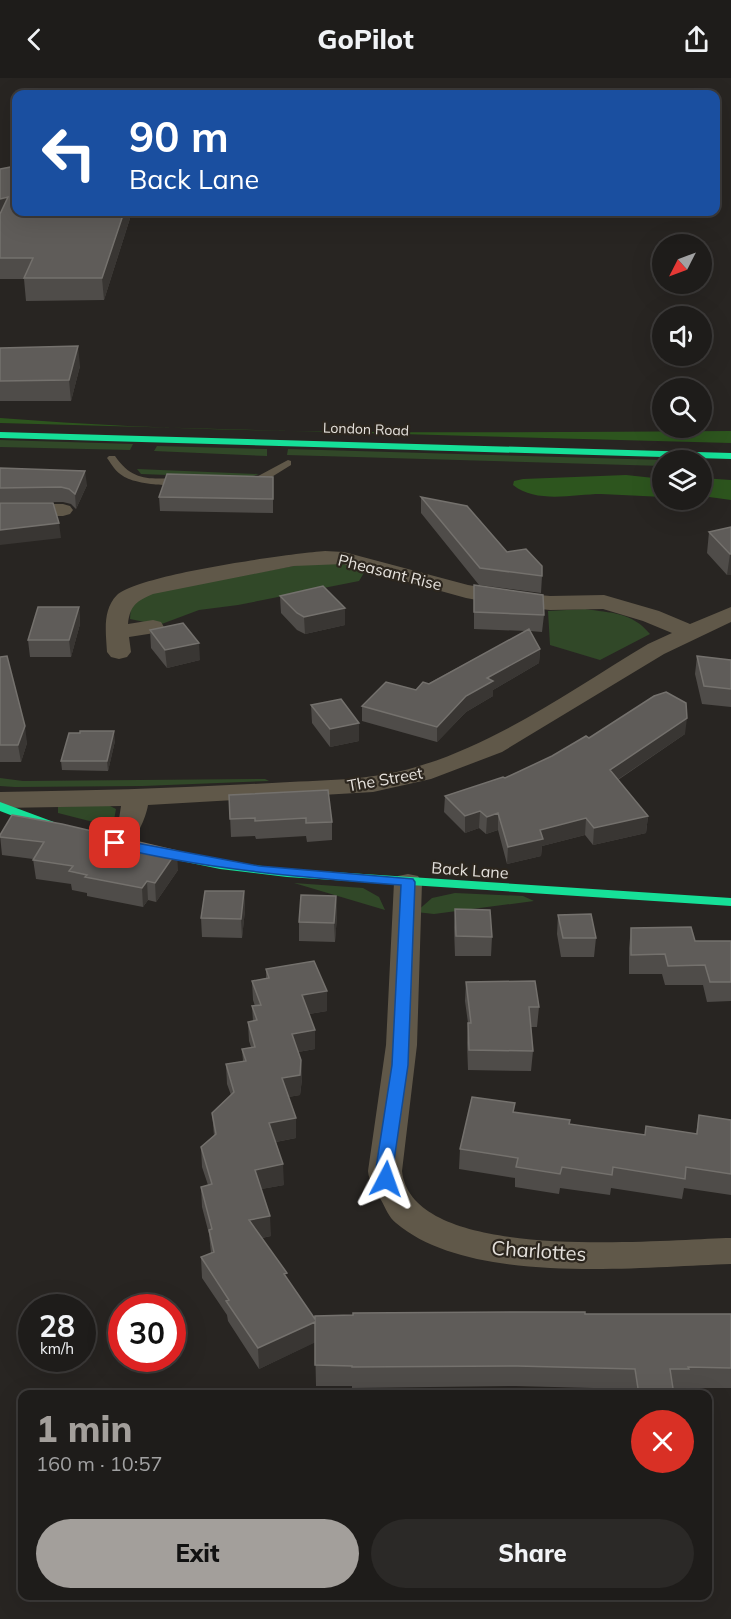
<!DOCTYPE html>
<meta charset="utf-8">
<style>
body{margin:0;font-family:Mulish,sans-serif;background:#2b2927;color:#f1f3f6;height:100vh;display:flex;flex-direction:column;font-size:22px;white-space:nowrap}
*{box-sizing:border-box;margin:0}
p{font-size:20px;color:#a1a1a2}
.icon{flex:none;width:33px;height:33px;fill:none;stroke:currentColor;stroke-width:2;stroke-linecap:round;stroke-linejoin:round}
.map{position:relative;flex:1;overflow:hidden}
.side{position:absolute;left:18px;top:1312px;width:694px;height:210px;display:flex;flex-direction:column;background:#1e1c1a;border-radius:12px;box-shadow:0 6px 24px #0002,0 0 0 2px #3c3a39}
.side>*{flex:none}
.guide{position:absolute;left:12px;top:12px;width:708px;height:126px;border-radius:12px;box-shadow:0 6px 24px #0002,0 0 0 2px #3c3a39;background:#1a4fa0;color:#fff;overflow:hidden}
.needle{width:39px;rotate:228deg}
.buttons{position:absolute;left:652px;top:156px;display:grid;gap:12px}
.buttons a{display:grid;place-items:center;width:60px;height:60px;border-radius:50%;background:#1e1c1a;box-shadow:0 6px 24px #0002,0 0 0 2px #3c3a39;font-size:30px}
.speed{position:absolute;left:18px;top:1216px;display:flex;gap:12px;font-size:30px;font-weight:700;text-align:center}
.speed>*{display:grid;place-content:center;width:78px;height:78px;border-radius:50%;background:#1e1c1a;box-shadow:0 6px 24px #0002,0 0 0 2px #3c3a39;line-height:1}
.speed small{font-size:15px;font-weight:400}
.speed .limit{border:9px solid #d22;background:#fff;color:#111}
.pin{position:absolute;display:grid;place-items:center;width:51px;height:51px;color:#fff;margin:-26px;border-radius:12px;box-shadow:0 3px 9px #0006}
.me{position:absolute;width:66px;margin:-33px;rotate:4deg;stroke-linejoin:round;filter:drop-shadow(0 0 4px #0008)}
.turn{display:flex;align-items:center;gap:21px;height:126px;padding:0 18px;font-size:27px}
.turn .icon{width:78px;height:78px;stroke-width:2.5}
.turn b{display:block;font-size:42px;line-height:51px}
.round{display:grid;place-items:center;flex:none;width:63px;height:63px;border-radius:32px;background:#2b2927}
.summary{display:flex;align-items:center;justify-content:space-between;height:102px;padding:0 18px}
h1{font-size:36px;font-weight:800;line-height:45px;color:#a39f9b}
.button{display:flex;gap:12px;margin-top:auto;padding:12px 18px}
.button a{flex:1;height:69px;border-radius:36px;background:#a39f9b;color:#111;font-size:24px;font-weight:800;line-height:69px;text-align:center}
.button a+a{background:#2b2927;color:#f1f3f6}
header{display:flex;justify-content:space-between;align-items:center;height:78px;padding:0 18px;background:#1e1c1a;font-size:27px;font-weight:800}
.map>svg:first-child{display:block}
</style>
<header><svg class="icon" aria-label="back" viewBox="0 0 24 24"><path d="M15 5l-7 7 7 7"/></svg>GoPilot<svg class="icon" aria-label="share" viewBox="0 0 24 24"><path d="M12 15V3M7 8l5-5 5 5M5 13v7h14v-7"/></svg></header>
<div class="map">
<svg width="731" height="1541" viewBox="0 0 731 1541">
<rect width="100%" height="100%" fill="#282522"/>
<path fill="#314828" d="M0,362l133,4 -3,6 -130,-3z
M157,368l110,3v7l-113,-5z
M288,371l375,11v6l-376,-11z
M137,391l122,5 -11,4 -107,-4z
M310,485l31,1 26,4 -8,13 -121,24 -39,5 -40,15 -29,-6 1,-14 19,-13z
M585,531c26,4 47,3 65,25l-50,26 -50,-15 -2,-34z
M0,700l23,3 242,-2 4,2 -126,5 -128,1 -15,-1z
M106,726l10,5 -2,11 -9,5 -47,-12v-6z
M294,805l69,5 16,9 6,13z
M455,815l68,3 11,5 -100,13 -18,-2 16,-14z"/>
<path fill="#2d551e" d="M0,340c243,19 488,14 731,13v12l-731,-20z
M626,397l37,4v18c-20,-1 -41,-2 -62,-3 -27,0 -64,10 -88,-9l1,-4 9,-2z
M702,400l29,2v20l-29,-4z"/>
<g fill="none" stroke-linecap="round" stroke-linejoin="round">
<path fill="#605849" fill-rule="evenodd" d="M109,378h6c19,28 38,22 68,22l5,3c-11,8 -54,3 -65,-5 -7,-4 -11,-11 -16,-18z
M288,382l3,1v4l-29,18 -12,3 -5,-3z"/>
<path fill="#605849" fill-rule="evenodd" d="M0,426h63l7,2 3,4 -3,4 -7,2h-63z
M325,473l19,1 124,33 42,7 40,4 54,-1 55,16 31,13 41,-17v15l-67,32 -162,98 -71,27 -58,13 -225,13c-2,13 -12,35 -23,43 -6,4 -13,2 -20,1l-3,-6 17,-24 2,-13 -121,2v-16c91,-1 181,-4 272,-9 48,-3 98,-2 144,-16 84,-25 157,-78 232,-123l24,-11 -29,-12 -40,-12 -53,1 -40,-4 -44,-8 -123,-34 -49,2 -141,28c-16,7 -23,11 -25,30l25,-4 8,2 3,5 -3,5 -32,5 2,15 -4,5 -8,2 -8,-2 -4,-5c-1,-19 -5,-42 10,-57 23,-21 171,-41 208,-44z
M408,796l10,2 4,6 -5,163 -15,126c10,95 262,68 329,67v26c-93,3 -261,22 -335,-41 -7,-5 -11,-16 -15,-23 -6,-10 -12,-18 -13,-29l18,-126 8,-163 4,-6z"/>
<path fill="#16e098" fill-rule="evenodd" d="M0,354l731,21v6l-731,-21z
M0,724l70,26 2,3 -7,4 -5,-1 -60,-23z
M133,765l87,18 67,8 444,29v8l-444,-29 -67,-8 -92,-19 -2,-3 2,-3z"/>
</g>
<path fill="#4f4c49" d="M0,91l16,43h116l-28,88 -78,1 -2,-22h-24z
M0,270l80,18 -9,35h-71z
M0,390l87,17 -11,24 -5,-5 -8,-2h-63z
M273,399v36l-113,-2 -1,-14z
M421,419l86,55 35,24 -1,17 -62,-8 -58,-72z
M731,449v48h-4l-20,-22 2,-21z
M474,507l70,30 -2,17 -12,-1 10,18 -1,14 -46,27v6l-27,16 -29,30 -75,-21v-15l54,-16 110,-59 -52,-2z
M280,518l65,29 -40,9 -8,-4 -16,-17z
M79,529l1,17 -9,33h-41l-2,-17z
M150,552l50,30 -33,8 -16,-20z
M697,578l34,4v47l-29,-3 -7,-30z
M0,579l27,86 -6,19h-21z
M311,627l48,36 -29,6 -18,-24z
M80,655l35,8 -7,30 -46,-1 -1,-9z
M685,656l-67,46 30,36 -2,17 -53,12 -8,-10 -43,11 -1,10 -34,8 -9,-34 -12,4 -7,-6 -14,5 -21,-21 1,-16 60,-18 47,-22 37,-18z
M229,717l103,27v18l-25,2 -1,-6 -50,3 -1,-3 -24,1z
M12,737l166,55 -22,32 -8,-2 -5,7 -56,-11v-3l-15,-3 -1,-6 -35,-5 -3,-20 -31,-4 -2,-20z
M244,813l1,19 -3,28 -40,-1 -1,-19z
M336,818l1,19 -2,27 -36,-1v-19z
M455,831l37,28 -1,19h-36l-1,-28z
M558,837l38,23 -2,19h-33l-4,-23z
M631,850l64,13h36v60l-24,1 -4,-17h-38l-3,-11h-33v-26z
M266,891l61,42 -18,3 6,35 -17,3 3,8 1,19 -2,16 -12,2 8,41 -20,4 8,43 -23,4 10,47 -9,2 25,41 28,40 270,-5h146v74h-45l-1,2h-12l1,5h-41l-1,-6 -117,-3 -163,2v-2h-36l-1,-44 -56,27 -31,-48 -1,-6 -25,-37 -1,-21 10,-4 -2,-19 -7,-27 -1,-20 7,-2 -6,-18 -1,-20 13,-11 -2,-23 19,-18 -4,-11 -1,-20 17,-3 -1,-12 9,-2 -2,-6 -1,-19 5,-1 -1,-15h3l-2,-6 -1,-19 14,-3z
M466,904l73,25 -2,20h-6l2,24 -2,20 -63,-1 -1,-27 1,-20 -3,-22z
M514,1034l56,12 75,11 51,-1 3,-19 32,5v75l-47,-7 -2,11 -71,-11 -1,7 -50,-7 -1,6 -44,-7v-9l-56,-9 1,-20z"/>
<path fill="#393633" d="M8,119l-8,22v-20z
M124,134h8l-28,88 -2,-22z
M78,268l2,20 -9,35 -2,-21z
M85,393l2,14 -11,24 -1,-15z
M59,445l2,15 -61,7v-15z
M730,476h1v21h-4z
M79,529l1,17 -9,33 -2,-17z
M345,530v17l-40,9 -1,-17z
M199,565l1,17 -33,8 -2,-18z
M540,571l-1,14 -46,27v6l-27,16 -29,30v-15l29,-31 21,-18z
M687,640l-2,16 -77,52 2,-16z
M359,645v18l-29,6v-18z
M25,648l2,17 -6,19 -3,-17z
M114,653l1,10 -7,30 -1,-10z
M480,733l-1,17 -14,5v-17z
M498,735v17l-12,4 1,-17z
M648,738l-2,17 -53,12 1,-17z
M586,740l-1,17 -43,11 -1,10 -34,8 1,-17 32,-17z
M177,773l1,19 -22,32 -1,-19z
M147,803l1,19 -5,7 -1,-19z
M244,813l1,19 -3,28 -1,-19z
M336,818l1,19 -2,27 -1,-19z
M327,913v20l-24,4 -1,-20z
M315,952v19l-23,4v-19z
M301,982l1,19 -2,16 -17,3 -1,-20z
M296,1040v20l-26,5 -1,-20z
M283,1086l1,21 -28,5 -1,-20z
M270,1138l1,20 -21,4 -1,-20z
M315,1244l1,20 -57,27 -1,-21z"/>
<path fill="#5f5c59" stroke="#74716d" stroke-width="1.5" d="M16,88v46h108l-22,66h-78l9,-20h-33v-44l8,-17 -8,2v-30z
M78,268l-9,34 -69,1v-33z
M0,390l85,3 -10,23 -6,-5 -8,-2 -61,1z
M167,396l106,3v22l-114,-2z
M421,419l46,9 40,46 19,-3 16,17v10l-62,-8z
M0,425h53l6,20 -59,7z
M731,449v27h-1l-21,-22z
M474,507l69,10 1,20 -70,-3z
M323,508l22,22 -41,9 -7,-4 -17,-17z
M38,529h41l-10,33h-41z
M183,545l16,20 -34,7 -15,-20z
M529,551l11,20 -53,29 6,3 -27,15 -29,31 -75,-21 24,-24 30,8 7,-8 6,2z
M7,578l18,70 -7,19h-18v-88z
M697,578l34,4v29l-27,-3z
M666,614l20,11 1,15 -77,52 38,46 -54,12 -8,-10 -46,12 3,9 -35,8 -10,-34 -11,4 -7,-6 -15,5 -20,-20 58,-19 2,1 47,-22 34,-20 3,2 65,-42z
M341,621l18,24 -29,6 -19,-24z
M80,653h34l-7,30h-46l8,-28h11z
M328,712l4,32 -26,1v-5l-51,3v-3l-25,1 -1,-24z
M12,737l50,9 115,27 -22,32 -8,-2 -5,7 -57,-11 2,-2 -18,-4 4,-5 -40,-6 11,-18 -44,-5v-2z
M205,813h39l-3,28 -40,-1z
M301,817l35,1 -2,27 -35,-1z
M455,831l35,1 2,27 -36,-1z
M591,836l5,24h-33l-5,-23z
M691,849l4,14h36v41h-21l-5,-17 -37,1 -3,-12 -34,1v-27z
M314,883l13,30 -25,4 13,35 -23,4 9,26 -1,15 -18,3 14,40 -27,5 14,41 -28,6 15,46 -21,4 38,53 -3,1 31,45v-3l38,-1v-2l162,-1h70v2h146v54l-43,-1 1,2h-19l4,26h-35l-4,-26 -118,-3 -165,1v-1l-37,-1v-43l-57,26 -32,-47 3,-1 -28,-43 13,-5 -5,-22 3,-1 -11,-42 11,-3 -11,-37 15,-13 -4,-21 22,-21 -8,-28 20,-3 -4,-12 13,-2 -7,-25 9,-2 -5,-14 9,-1 -9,-24 17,-3 -3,-9z
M535,903l4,26h-10l4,44 -64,-1 -1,-27h3l-5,-41z
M472,1019l43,6 -2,9 57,8 -1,4 76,11 1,-9 51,8 2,-19 32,5v54l-45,-7 -1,12 -72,-12 -1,8 -50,-8 -2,7 -44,-7 2,-9 -58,-9z"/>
<path fill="#1a73e8" stroke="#114b97" stroke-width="1.5" d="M115,761l144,27 154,13 2,3 -7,183 -15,103 1,11 -2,4 -6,2 -6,-2 -4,-15 16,-103 9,-180c-100,-8 -193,-15 -291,-39l-2,-3 2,-3z"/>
<g text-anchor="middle" stroke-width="4.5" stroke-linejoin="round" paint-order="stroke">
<g font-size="14" fill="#e5e1dc" stroke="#2c261e">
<text transform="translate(366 351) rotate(2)" y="5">London Road</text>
</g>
<g font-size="16" fill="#e5e1dc" stroke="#2c261e">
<text transform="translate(390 494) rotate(14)" y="6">Pheasant Rise</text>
<text transform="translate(385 701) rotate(-10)" y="6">The Street</text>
<text transform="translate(470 792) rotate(4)" y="6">Back Lane</text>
</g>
<g font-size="20" fill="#e5e1dc" stroke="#2c261e">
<text transform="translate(539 1173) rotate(4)" y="7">Charlottes</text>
</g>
</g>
</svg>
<div class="buttons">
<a><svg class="needle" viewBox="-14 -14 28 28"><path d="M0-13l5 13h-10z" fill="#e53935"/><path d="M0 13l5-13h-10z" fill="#a1a1a2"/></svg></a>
<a><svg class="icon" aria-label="sound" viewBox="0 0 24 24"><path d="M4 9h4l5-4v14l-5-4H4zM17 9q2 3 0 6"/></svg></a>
<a><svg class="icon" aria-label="search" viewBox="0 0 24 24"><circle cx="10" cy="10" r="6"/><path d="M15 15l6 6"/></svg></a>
<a><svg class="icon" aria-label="layers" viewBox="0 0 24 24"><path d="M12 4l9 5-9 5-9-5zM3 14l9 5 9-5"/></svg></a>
</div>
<div class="speed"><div>28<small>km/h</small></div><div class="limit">30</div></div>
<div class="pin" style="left:115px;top:765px;background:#d93025"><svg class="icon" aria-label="arrive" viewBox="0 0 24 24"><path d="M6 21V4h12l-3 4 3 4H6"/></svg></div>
<svg class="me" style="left:386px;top:1101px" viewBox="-20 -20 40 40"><path d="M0-17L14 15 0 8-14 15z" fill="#1a73e8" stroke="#fff" stroke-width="4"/></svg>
<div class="guide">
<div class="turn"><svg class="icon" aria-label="left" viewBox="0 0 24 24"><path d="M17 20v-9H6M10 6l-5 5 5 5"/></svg><div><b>90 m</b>Back Lane</div></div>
</div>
<section class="side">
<div class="summary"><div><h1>1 min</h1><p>160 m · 10:57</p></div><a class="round" style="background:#d93025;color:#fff"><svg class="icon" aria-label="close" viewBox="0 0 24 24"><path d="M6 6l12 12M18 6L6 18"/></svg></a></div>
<div class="button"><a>Exit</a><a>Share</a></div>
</section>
</div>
